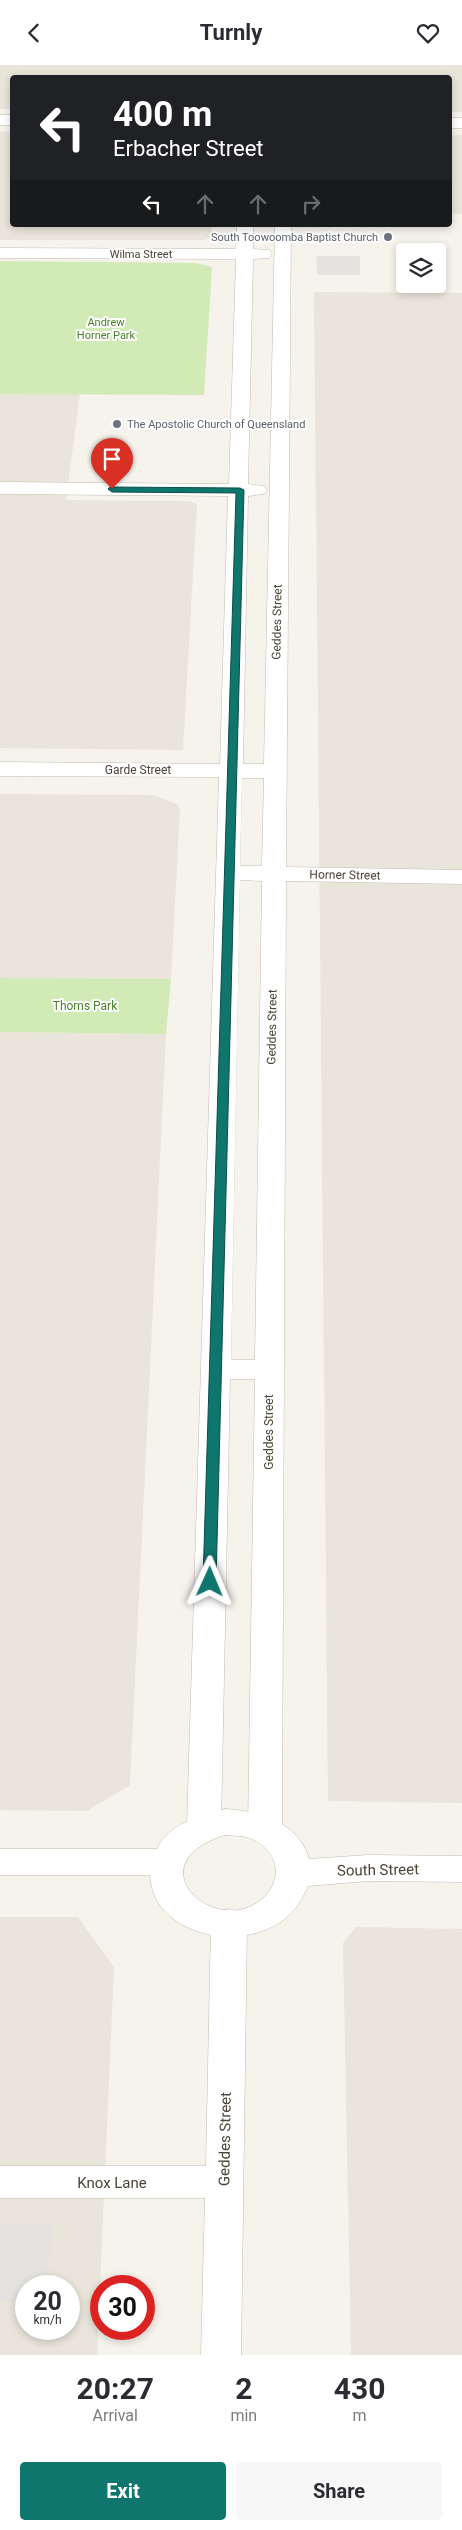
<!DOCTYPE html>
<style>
body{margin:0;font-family:Roboto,sans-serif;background:#f7f7f7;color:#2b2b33;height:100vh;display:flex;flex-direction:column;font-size:19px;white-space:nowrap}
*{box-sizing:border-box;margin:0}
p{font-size:16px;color:#7c7c81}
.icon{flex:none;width:28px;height:28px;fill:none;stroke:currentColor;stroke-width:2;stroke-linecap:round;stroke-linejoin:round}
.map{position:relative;height:2290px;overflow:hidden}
.sheet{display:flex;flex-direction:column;background:#fff;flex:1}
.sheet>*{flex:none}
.guide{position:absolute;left:10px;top:10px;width:442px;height:152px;border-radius:5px;box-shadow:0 2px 8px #0003;background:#202124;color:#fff;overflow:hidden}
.buttons{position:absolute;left:396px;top:178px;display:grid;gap:10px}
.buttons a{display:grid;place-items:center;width:50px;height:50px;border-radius:5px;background:#fff;box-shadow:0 2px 8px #0003;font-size:25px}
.speed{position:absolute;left:15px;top:2210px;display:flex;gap:10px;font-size:25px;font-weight:700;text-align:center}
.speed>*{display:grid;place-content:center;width:65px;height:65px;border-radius:50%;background:#fff;box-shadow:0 2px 8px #0003;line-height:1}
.speed small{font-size:12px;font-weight:400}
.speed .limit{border:8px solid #d22;background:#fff;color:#111}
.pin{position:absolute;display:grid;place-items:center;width:42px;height:42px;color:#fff;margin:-51px -21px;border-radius:50% 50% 50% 0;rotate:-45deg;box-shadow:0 0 5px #0007}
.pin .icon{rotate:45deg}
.me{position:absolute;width:55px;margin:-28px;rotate:1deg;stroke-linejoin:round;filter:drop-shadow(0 0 4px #0008)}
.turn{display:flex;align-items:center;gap:18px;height:105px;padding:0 20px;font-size:22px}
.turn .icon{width:65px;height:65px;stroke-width:2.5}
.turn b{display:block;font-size:35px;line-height:42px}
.lanes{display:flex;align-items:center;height:48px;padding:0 20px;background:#0003;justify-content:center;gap:25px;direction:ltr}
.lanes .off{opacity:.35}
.eta{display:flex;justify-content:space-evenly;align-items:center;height:85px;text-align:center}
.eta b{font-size:30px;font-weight:700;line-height:35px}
.cta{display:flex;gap:10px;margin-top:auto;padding:10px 20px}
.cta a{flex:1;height:58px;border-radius:5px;background:#0f766e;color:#fff;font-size:20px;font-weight:700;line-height:58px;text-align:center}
.cta a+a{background:#f7f7f7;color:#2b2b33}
header{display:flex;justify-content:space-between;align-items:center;height:65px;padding:0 20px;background:#fff;font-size:22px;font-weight:700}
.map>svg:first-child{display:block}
</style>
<header><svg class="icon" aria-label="back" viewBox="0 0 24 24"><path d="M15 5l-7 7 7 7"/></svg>Turnly<svg class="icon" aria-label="heart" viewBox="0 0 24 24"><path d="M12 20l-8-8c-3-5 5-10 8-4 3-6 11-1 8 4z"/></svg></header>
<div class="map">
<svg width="462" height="2290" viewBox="0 0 462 2290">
<rect width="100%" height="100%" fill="#f6f3ec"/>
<path fill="#eae5da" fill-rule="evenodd" d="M0,0h462v47h-12v-35h-438v32h-12z
M0,66l12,1v93h200l-1,13 -7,2h-204z
M450,70h12v79h-12z
M314,227l148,1v1510l-134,-2z
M0,329h80l-14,106 123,1 8,3 -14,246 -183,-2z
M0,729l153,1 24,9 3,5 -9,170 -171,-1z
M0,967l166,2 -36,751 -43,26 -87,-1z
M0,1852h78l36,50 -17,388h-97zM26,2221h43v43h-43z
M356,1862l106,2v426h-111l-8,-412z"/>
<path fill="#d2eab5" d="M0,196l196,2 16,4 -8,128 -204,-1z
M0,913l171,1 -5,55 -166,-2z"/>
<path fill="#e5e3e0" d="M316,191h44v19h-43z
M0,2158l52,2 -5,61h-21v15h-26z"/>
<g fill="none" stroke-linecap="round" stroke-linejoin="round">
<defs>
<path id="minor" d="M237,160h16v24l16,1 3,4 -3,4 -16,1 -5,225 16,2 3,4 -3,4 -16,2 -5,268h21l11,-539h16l-5,642 176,3v14l-176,-3 -4,949 -5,9 -12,4 -12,-4 -5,-9 7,-451h-25l-9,447 -5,9 -12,4 -12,-4 -5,-9 32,-1049 -219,-1v-14l220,2 8,-268 -228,-2v-12l229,2 7,-225 -236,-1v-10l236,1zM242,713h22l-2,88h-22zM240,815l22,1 -7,479h-24z
M229,1844l12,4 6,10 -6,432h-40l4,-157h-205v-32h206l5,-243 6,-10z"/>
<path id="tertiary" d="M0,50h12v10h-12z
M450,53h12v10h-12z
M225,1744c34,2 74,13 84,50l59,-4 94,1v26l-94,-1 -60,5c-5,11 -10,21 -19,29 -40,39 -136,24 -139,-40h-150v-26h157c13,-27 42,-32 68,-40zM225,1770c8,1 19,0 27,4 23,10 32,34 15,55 -45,51 -138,-29 -42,-59z"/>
</defs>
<use href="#minor" stroke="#c2bbae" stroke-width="1"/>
<use href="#tertiary" stroke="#c2bbae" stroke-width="1"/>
<use href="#minor" fill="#fff" fill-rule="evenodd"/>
<use href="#tertiary" fill="#fff" fill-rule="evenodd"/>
</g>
<path fill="#0f766e" stroke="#0a4d48" d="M110,422l130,1 4,2 -28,1092 -6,4 -7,-4 33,-1089 -124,-1 -4,-3z"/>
<g fill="#6b7280" stroke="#fff" stroke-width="2">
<circle cx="388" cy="172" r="5"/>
<circle cx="117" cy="359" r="5"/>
</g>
<g text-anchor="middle" stroke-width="4" stroke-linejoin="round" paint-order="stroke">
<g font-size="11" fill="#5b616d" stroke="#fff" text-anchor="end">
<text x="378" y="176">South Toowoomba Baptist Church</text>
<text x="127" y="363" text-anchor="start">The Apostolic Church of Queensland</text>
</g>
<g font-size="11" fill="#4b4439" stroke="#fff">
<text x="141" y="193">Wilma Street</text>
</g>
<g font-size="11" fill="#4a7f2a" stroke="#fff">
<text x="106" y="261">Andrew<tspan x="106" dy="13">Horner Park</tspan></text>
</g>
<g font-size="12" fill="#4b4439" stroke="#fff">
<text transform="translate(277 557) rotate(-89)" y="4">Geddes Street</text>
<text x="138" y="709">Garde Street</text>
<text transform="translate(345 810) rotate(1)" y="4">Horner Street</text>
<text transform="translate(272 962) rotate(-89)" y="4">Geddes Street</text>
<text transform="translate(269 1367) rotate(-90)" y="4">Geddes Street</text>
</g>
<g font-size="12" fill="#4a7f2a" stroke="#fff">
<text x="85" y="945">Thoms Park</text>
</g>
<g font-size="15" fill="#4b4439" stroke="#fff">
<text transform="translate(378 1805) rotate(-1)" y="5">South Street</text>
<text transform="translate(225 2074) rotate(-89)" y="5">Geddes Street</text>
<text x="112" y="2123">Knox Lane</text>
</g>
</g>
</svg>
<div class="buttons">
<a><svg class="icon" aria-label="layers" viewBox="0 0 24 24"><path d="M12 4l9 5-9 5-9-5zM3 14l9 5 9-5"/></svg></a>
</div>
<div class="speed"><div>20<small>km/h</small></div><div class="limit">30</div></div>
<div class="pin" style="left:112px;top:424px;background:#d93025"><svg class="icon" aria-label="arrive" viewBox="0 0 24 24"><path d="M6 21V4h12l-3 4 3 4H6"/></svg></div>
<svg class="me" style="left:210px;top:1517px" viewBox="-20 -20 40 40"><path d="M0-17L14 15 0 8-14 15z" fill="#0f766e" stroke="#fff" stroke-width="4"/></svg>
<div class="guide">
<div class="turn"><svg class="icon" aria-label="left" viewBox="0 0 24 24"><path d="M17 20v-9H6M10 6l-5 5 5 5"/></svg><div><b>400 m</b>Erbacher Street</div></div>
<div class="lanes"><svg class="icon" aria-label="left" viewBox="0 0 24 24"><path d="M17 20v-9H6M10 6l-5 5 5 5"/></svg><svg class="icon off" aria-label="ahead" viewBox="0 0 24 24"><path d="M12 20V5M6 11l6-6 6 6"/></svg><svg class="icon off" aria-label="ahead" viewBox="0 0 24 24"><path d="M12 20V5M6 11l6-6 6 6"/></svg><svg class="icon off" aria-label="right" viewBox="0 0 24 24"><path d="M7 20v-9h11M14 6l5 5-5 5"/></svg></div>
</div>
</div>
<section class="sheet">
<div class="eta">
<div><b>20:27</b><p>Arrival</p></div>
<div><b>2</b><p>min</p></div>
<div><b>430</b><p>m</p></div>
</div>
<div class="cta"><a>Exit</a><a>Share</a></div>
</section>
